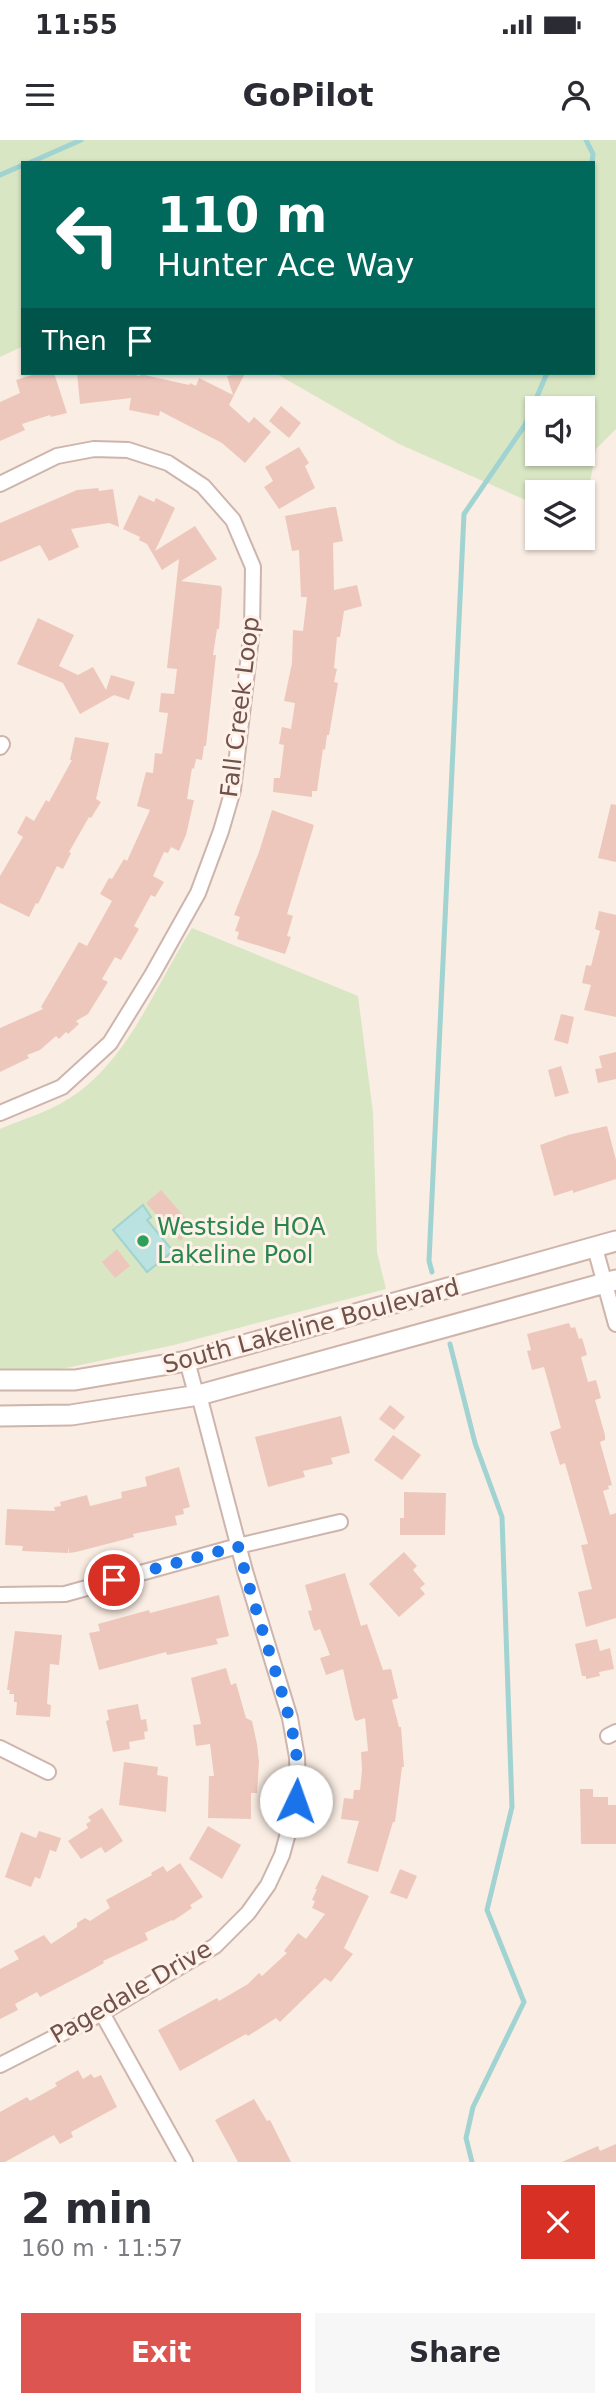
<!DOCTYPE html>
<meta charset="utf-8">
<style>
body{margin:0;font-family:"DejaVu Sans",sans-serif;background:#f7f7f7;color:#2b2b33;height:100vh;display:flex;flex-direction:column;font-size:26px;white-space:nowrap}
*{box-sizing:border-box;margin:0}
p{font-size:23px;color:#7c7c81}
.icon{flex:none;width:38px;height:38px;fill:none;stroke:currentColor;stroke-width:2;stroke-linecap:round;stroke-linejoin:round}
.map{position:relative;height:2022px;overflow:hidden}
.panel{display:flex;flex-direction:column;background:#fff;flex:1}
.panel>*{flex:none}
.guide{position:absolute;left:21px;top:21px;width:574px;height:214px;border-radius:0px;box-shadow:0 2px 5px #0004;background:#00695c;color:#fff;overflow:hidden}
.fabs{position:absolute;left:525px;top:256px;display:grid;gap:14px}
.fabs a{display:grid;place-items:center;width:70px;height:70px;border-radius:0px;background:#fff;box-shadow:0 2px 5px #0004;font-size:35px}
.pin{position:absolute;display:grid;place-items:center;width:60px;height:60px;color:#fff;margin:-30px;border:4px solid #fff;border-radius:50%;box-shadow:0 2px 7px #0007}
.me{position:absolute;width:77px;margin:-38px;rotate:3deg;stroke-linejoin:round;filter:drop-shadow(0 0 5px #0008)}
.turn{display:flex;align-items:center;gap:24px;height:147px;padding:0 21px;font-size:32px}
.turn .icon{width:91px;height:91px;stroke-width:2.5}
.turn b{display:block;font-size:49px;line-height:60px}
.then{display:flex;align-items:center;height:66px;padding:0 21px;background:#0003;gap:14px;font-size:26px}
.round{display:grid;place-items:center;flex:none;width:74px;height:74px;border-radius:0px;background:#f7f7f7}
.headline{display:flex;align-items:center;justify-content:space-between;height:119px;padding:0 21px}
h1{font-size:42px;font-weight:800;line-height:52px}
.action{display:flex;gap:14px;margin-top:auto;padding:14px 21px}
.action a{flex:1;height:80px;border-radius:0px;background:#dc5550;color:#fff;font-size:28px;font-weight:800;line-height:80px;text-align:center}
.action a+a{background:#f7f7f7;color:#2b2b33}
.status{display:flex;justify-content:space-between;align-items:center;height:49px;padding:0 35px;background:#fff;direction:ltr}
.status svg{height:19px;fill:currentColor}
header{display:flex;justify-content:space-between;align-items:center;height:91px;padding:0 21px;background:#fff;font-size:32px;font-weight:800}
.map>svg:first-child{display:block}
</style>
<div class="status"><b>11:55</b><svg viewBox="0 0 49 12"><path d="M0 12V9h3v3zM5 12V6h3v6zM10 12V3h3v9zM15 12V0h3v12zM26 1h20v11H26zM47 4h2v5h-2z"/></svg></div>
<header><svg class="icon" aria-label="menu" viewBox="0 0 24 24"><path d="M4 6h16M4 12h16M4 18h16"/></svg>GoPilot<svg class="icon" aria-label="person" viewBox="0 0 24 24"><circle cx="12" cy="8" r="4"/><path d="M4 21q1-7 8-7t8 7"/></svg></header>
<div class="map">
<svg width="616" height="2022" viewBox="0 0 616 2022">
<rect width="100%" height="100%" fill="#faede3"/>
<path fill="#d8e6c3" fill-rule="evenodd" d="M0,0h616v289l-20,20 -13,73v-30h-46v13l-138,-61 -124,-71h318v-210h-570v183l-23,11zM537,268h46v45h-46z
M192,788l166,68 15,117 4,139 9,37 -212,56 -103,22 -22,4h-49v-242c21,-9 45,-16 65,-28 62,-36 90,-115 127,-173z"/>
<path fill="#b9e2e0" stroke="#a0d3d1" stroke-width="2" d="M143,1065l8,12 -4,3 26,31 -26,21 -34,-42z"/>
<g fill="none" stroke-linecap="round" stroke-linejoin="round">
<path stroke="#a0d3d1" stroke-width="5" d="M586,0l7,14 -1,9
M29,23l52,-23
M0,35l23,-10
M432,1132l-3,-11 35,-747 61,-89 22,-52
M450,1204l25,99 27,74 10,290 -25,103 37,92 -51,105 -7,31 6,24"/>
</g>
<path fill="#eec7bc" d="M31,233h23l13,40 -16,4 -1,-2 -28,9 3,6 -25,11v-39l20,-9 -4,-13 16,-5z
M77,233h46l17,3v-2l49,11 1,-2 6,3 3,-8 34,17 -6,-19 18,-3 -16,32 20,18 5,-6 17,15 -26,31 -23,-20 -62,-32 -1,5 -30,-6 2,-12 -51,6z
M281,266l20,17 -12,15 -20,-17z
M299,307l10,16 -4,3 10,22 -36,21 -15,-22 9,-6 -8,-14z
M98,348l1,3 14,-2 6,38 -10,-4 -38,6 8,18 -30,14 -9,-16 -40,17v-39l77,-33z
M139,355l15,7 2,-4 19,10 -20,43 40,-25 22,33 -36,22 40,5 1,3 -3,40h-2l-4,26h3l-10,91h-2l-2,14 -6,-1 -2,10 -2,-1 -5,31 7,1 -8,35 -7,16 -8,-4 -3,6 -4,-1 -11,24 11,6 -9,15 -4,-2 -17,31 5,3 -18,31 -6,-3 -13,22 6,3 -20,32 -12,7 3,3 -11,10 -2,-2 -7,7 -3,-3 -16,14 -13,5 2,3 -29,14v-44l43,-19 -2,-2 38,-65 8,4 25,-45 -12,-7 9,-16 3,1 12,-20 3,2 23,-51 -13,-4 9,-34 7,1 2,-20 7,1 6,-41 -9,-1 2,-19 13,1 3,-25 -10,-1 12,-109 -17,11 -15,-26 -8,-4 1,-3 -17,-8z
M332,367h4l7,34 -10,2 1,47 23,-5 5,21 -18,5 -4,26h-3l-3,31 3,1 -3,13 4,1 -9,52h-2l-2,15 -2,-1 -6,42h-5v6l-39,-5 1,-14h6l4,-33 -5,-1 3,-17 9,2 4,-26 -11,-2 8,-38 1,-33 10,1 4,-34h-6l-2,-47 -7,1 -7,-35z
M38,478l36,17 -15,31 19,9 15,-8 13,23 5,-15 24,7 -6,18 -15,-5 -34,19 -17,-31 -46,-19z
M75,597l34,6 -13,56 5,3 -10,16 -2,-1 -20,35 2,1 -8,16 -6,-3 -19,38 -2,-1 -7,14 -29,-14v-27l23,-39 -6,-4 9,-17 8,5 12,-21 3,2 23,-42h-2z
M611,664l5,1v57l-18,-4z
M272,670l42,15 -27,89 6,2 -6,20 4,1 -6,17 -48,-15 2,-7 -4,-1 5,-14 -6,-2 25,-63z
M599,771l17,4v102l-32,-7 7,-25 -9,-2 4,-18 5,1 9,-35 -5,-2z
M561,874l13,3 -6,27 -14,-4z
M616,912v27l-18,4 -3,-14 7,-1 -3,-12z
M561,926l8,27 -14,4 -7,-27z
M607,986l9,34v19l-43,14v-3l-19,6 -14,-51 28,-10z
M161,1050l33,38 -14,13 -34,-38z
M117,1109l13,17 -15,12 -13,-16z
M569,1183l2,5 4,-1 4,12 3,-1 5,17 -6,2 7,25 8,-2 5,18 -6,2 10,35v5l-5,2 12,43 -4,1 1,3 -6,2 7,24 6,-2v105l-30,9 -8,-35 14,-3 -11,-44 7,-1 -23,-81 -5,2 -10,-33 11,-4 -17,-61 -12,3 -5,-19 4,-1 -4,-16z
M390,1265l15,12 -11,13 -15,-11z
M341,1276l9,37 -19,5 2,6 -30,7 2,6 -37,10 -13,-50z
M393,1295l28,20 -19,25 -28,-20z
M179,1327l11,40 -7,2 1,5 -9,2 2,9 -44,9 1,3 -58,15 -7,1 -1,-6v6l-46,-2 1,-5 -18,-1 2,-36 48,2 -1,-4 7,-1 -1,-4 27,-7 3,11 32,-8 -1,-6 26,-6 -2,-9z
M404,1352l42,1 -1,42h-45v-17h4z
M404,1412l13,14 -4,4 12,14 -5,4 5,6 -26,23 -30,-33z
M345,1433l16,53 6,-2 16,46 8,-1 7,29 -6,2 7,27h2l3,40h-2l-7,55h-2l-15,50 -31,-9 12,-42 -18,-2 3,-21 9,1 1,-9h6l2,-20 -1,-18 7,-1 -3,-33 -9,3 -2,-3 -11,-49 -17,6 -6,-17 10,-3 -10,-26 -5,2 -2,-3 -5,-17 4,-1 -7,-25z
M219,1455l10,41 -13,3 2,5 -51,11 -1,-3 -67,18 -10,-37 11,-2 -2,-7 51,-14 1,3z
M15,1491l47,4 -3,30 -9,-1 -3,40 4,1 -1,12 -34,-2 1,-13h-3v-8h-5l1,-4h-3z
M597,1499l3,12 10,-3 4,21 -15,3 1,4 -14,3v-3h-4l-7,-32z
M226,1528l5,17 5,-2 10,35 6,3 5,23 2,18 -2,31h-6v26l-43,-1 1,-42h5l-4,-32 -14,2 -3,-21 8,-1 -10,-46z
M138,1564l3,16 5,-1 2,12 -4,1 1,7 -16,3 1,7 -17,3 -7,-31 3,-1 -2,-10z
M124,1622l34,5 -1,8 11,2 -2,35 -47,-7z
M580,1649h13v8h15v8h8v39h-35z
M102,1668l21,33 -18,12 -4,-6 -20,12 -13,-18 20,-13 -2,-4 5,-3 -3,-4z
M208,1686l33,19 -19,34 -33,-20z
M39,1691l22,7 -5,14 -6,-2 -10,29 -5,-2 -4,10 -26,-10 16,-45 15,6z
M180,1723l23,34 -13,8 2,3 -19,13 -1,-1 -27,13 3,7 -45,21 1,2 -16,9 -48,25 -3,-5 -22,12 3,6 -18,9v-50l19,-10 -5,-8 30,-16 7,9 26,-17v-4l8,-5 5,3 20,-13 -4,-8 46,-25 -1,-2 12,-7 4,6z
M400,1729l17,7 -10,23 -17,-6z
M322,1735l47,21 -25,52 9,6 -22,28 -6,-4 -45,44 -4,-4 -28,18 -2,-2 -66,37 -22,-41 59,-32 2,3 29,-17 11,-11 3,3 25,-23 -3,-2 14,-18 8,6 19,-25 -13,-6 3,-7 -3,-1 5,-11h-2z
M78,1930l5,9 8,-5 3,4 7,-3 16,32 -46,25 2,5 -13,7 -6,-9 -49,27h-5v-50l27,-15 3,4 27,-15 -2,-3z
M254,1959l13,22 3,-1 21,42h-53l-23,-42z
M616,2004v18h-54l36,-16 2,5z"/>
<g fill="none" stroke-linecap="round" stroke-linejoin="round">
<defs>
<path id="street" d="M0,344l57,-28 37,-7 34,1 40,13 35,23 30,34 20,47 -1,62 -19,161 -12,41 -23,62 -46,82 -42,68 -48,44 -62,26
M0,607l2,-3
M595,1108l21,76
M0,1455l65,-1 173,-48 102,-24
M608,1596l8,-4
M0,1608l48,24
M102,1873l83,149
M0,1925l102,-52 113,-67 33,-33 20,-28 14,-30 11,-40 5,-28 -1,-30 -7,-39 -45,-147 -46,-176 -3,-1 -9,-33"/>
<path id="secondary" d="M0,1240h75l112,-19 429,-120
M0,1276l71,-1 128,-20 417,-115"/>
</defs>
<use href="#street" stroke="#cdb5ad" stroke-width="18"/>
<use href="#secondary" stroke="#cfb4ab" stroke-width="23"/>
<use href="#street" stroke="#fff" stroke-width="14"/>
<use href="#secondary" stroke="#fff" stroke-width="19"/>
</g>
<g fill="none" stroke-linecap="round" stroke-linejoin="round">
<path stroke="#1a73e8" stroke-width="12" stroke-dasharray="0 21.6" d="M114,1440l124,-34c11,42 24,83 37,124 13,43 28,86 21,131"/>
</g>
<circle fill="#2e9e5b" stroke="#fef1e8" stroke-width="2.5" cx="143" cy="1101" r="7"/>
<g text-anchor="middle" stroke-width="6" stroke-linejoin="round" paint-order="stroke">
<g font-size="24" fill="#70514b" stroke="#fef1e8">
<text transform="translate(240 567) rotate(-83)" y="8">Fall Creek Loop</text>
<text transform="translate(311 1186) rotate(-15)" y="8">South Lakeline Boulevard</text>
<text transform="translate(131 1852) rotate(-30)" y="8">Pagedale Drive</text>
</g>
<g font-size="24" fill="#27864d" stroke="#fef1e8" text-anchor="start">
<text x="157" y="1095">Westside HOA<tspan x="157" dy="28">Lakeline Pool</tspan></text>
</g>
</g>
</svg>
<div class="fabs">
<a><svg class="icon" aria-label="sound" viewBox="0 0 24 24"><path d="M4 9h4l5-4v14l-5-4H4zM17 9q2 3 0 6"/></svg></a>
<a><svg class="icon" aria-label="layers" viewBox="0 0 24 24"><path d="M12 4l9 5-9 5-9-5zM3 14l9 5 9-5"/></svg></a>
</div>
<div class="pin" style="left:114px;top:1440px;background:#d93025"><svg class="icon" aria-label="arrive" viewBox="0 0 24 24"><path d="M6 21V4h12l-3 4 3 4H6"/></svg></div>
<svg class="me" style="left:296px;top:1661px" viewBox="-20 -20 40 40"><circle r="19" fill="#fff"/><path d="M0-13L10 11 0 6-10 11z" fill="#1a73e8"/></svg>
<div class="guide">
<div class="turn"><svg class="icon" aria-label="left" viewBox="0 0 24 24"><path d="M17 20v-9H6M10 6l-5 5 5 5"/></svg><div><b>110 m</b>Hunter Ace Way</div></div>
<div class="then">Then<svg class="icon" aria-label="arrive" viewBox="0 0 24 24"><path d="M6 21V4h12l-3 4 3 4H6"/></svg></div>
</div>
</div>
<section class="panel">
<div class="headline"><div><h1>2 min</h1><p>160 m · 11:57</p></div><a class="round" style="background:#d93025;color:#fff"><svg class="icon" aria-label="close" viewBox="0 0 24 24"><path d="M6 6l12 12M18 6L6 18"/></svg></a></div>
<div class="action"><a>Exit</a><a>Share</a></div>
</section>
